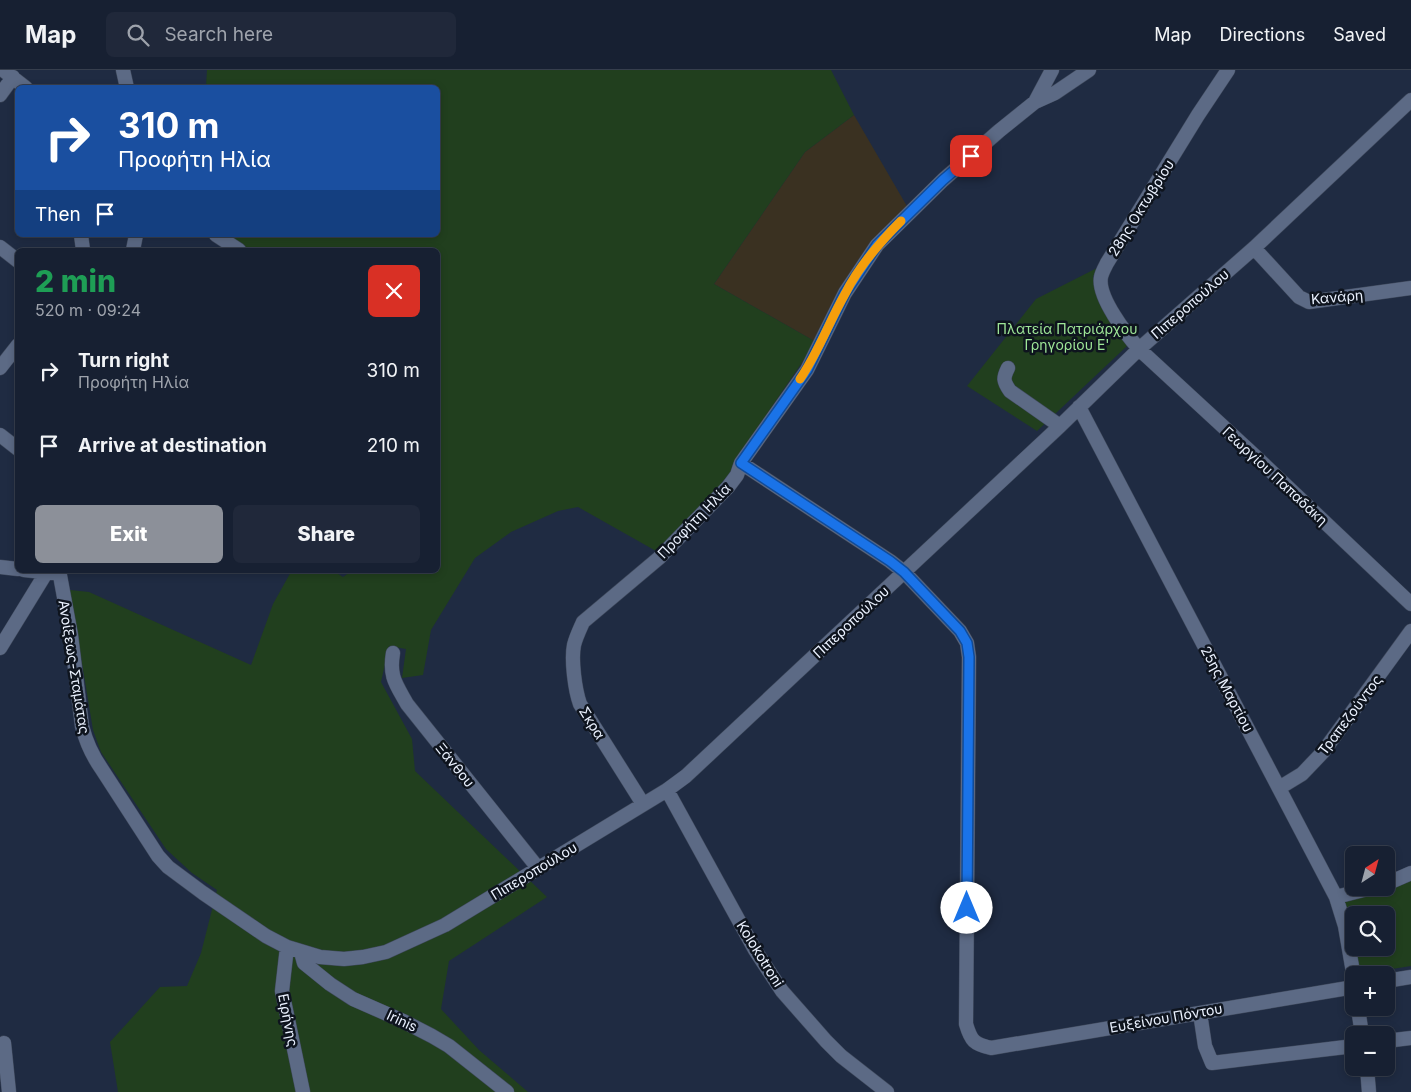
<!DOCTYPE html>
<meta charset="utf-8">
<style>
body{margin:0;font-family:Inter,sans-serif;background:#20283a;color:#f1f3f6;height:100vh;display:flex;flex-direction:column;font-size:19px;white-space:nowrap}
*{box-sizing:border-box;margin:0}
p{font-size:16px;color:#9ea3ac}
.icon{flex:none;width:28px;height:28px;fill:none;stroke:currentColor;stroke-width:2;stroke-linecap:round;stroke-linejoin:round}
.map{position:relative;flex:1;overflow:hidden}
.panel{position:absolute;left:15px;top:178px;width:425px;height:325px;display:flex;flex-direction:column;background:#172032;border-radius:8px;box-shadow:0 2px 8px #0003,0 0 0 1px #363e4d}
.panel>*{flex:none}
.top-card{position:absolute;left:15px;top:15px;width:425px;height:152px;border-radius:8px;box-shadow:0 2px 8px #0003,0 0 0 1px #363e4d;background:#1a4fa0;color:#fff;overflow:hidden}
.needle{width:32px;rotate:36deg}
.buttons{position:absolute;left:1345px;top:776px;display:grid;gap:10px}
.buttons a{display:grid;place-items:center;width:50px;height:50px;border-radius:8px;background:#172032;box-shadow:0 2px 8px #0003,0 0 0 1px #363e4d;font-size:25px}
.pin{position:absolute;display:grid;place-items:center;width:42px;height:42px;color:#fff;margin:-21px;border-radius:10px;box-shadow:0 2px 8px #0006}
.me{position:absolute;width:55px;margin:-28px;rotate:0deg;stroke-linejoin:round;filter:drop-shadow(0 0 4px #0008)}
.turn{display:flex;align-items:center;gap:18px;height:105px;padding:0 20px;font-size:22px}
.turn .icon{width:65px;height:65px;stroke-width:2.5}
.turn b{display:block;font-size:35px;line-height:42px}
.then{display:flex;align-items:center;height:48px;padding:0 20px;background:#0003;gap:10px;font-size:19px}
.round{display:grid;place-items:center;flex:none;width:52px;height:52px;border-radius:8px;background:#20283a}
.summary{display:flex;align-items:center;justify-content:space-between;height:85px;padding:0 20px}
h1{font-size:30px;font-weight:800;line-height:38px;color:#1e9e55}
.action{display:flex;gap:10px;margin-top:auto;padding:10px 20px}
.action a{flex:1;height:58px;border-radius:8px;background:#8c9099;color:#fff;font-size:20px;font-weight:800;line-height:58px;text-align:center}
.action a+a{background:#20283a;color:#f1f3f6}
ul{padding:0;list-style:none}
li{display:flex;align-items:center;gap:15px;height:75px;padding:0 20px}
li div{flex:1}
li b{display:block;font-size:19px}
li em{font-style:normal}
header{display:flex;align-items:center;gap:30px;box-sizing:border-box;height:70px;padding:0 25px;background:#172032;border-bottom:1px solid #363e4d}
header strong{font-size:24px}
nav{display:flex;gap:28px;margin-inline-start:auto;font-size:18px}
.search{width:350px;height:45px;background:#20283a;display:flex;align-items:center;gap:12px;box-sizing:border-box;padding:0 18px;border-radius:8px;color:#9ea3ac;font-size:19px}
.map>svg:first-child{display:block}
</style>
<header>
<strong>Map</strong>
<div class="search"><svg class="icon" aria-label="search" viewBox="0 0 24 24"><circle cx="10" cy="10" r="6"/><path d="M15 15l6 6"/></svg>Search here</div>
<nav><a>Map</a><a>Directions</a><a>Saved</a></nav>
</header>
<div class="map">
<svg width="1411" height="1022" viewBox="0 0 1411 1022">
<rect width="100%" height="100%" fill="#1f2b42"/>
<path fill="#3a3121" d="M854,45l54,93 -92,134 -102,-58 91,-132z"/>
<path fill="#213f1e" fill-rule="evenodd" d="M207,0h624l23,45 -49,37 -91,132 102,58 -78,114 -8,17 -24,28 -50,50 -78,-44 -20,4 -47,21 -36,26 -44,72 -8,45 -21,3 4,-29 -17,-3 -8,36 31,57 3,32 132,126 -98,64 -8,48 38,41 49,42h-410l-8,-50 50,-55 27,-1 14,-33 16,-63 -25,-17 -26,-24 -65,-97 -8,-22 -23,-140 19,2 162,73 22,-61 19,-34h40l11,7 10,-7h85v-320h-190l-24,-15h214v-147l-228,-1 -4,-1z
M1097,198l-4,9 34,69 -90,85 -70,-45 69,-87z
M1411,808v88l-51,8 -18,-75 49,-11zM1354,845h32v33h-32z"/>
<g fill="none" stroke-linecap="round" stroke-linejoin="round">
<defs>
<path id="minor" d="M3,0l23,18
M123,0l4,18
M1228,0l-30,45 -91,148c-2,4 -5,9 -6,14 -4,20 26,58 38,72l116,107 156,148
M0,25l13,-18
M1035,32l17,-32
M81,165l2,15
M216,165l23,15
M0,177l18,14
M1254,178l45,49 10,5 102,-14
M133,180l3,-15
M0,298l18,-23
M1008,298c-5,10 -5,13 2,23l50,35
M1079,337l257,490 9,29 9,52
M0,365l18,14
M741,393l149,98 14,11 56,59 7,12 2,14 -3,367c5,17 8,20 25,24l363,-61
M0,497l18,2
M24,500l29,3
M59,500l12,65 11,91c4,16 10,29 19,42l57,88 10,11 35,26 63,43 21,11 33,10 24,2 19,-2 23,-5 59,-27 222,-135 19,-14 374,-350 79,-77 115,-101 157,-148
M0,578l46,-75
M393,583c-4,24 3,31 14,51l131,164
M1279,718l23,-14 21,-22 88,-121
M667,720l88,160 27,41 44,50 15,15 46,36
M643,734l-63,-100c-5,-14 -9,-44 -6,-59 2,-8 6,-16 9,-23l76,-64 69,-71 9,-12 4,-12 66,-93 38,-77 32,-48 66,-65 56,-49 36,-29 20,-9 34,-23
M1386,814l25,-11
M1336,827l35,-9
M287,877l-5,44 21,101
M301,882l3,11 26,21 23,15 50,22 29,15 17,10 58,46
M1386,911l25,-4
M1358,938l4,27
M1200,943l5,33 7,17 142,-17
M1386,971l25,-3
M4,973l5,49
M1367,998l2,24"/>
</defs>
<use href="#minor" stroke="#3f495c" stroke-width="15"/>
<use href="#minor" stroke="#5c6a85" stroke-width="14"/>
</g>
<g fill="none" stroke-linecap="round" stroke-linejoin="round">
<defs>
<path id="route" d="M967,838l2,-251 -2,-14 -7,-12 -56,-59 -14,-11 -149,-98 66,-93 38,-77 32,-48 66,-65 28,-24"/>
</defs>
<use href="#route" stroke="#114b97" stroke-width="12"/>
<use href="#route" stroke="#1a73e8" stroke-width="9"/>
<path stroke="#f59e0b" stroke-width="9" d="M800,309c18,-26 29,-57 45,-85 14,-28 34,-51 56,-73"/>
</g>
<g text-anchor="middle" stroke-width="5" stroke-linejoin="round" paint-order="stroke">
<g font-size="14" fill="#ebf2ff" stroke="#0e141e">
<text transform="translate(1141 138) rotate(-58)" y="5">28ης Οκτωβρίου</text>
<text transform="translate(1337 227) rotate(-5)" y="5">Κανάρη</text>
<text transform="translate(1190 234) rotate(-41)" y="5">Πιπεροπούλου</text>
<text transform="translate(1275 406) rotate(43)" y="5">Γεωργίου Παπαδάκη</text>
<text transform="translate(694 451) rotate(-46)" y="5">Προφήτη Ηλία</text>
<text transform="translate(851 552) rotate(-43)" y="5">Πιπεροπούλου</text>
<text transform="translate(74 597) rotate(81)" y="5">Ανοίξεως-Σταμάτας</text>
<text transform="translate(1227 619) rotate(62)" y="5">25ης Μαρτίου</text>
<text transform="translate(1350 645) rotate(-53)" y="5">Τραπεζούντος</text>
<text transform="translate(592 653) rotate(58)" y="5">Σκρα</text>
<text transform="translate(455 695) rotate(51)" y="5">Ξάνθου</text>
<text transform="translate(534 801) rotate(-31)" y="5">Πιπεροπούλου</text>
<text transform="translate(760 884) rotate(58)" y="5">Kolokotroni</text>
<text transform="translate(1166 948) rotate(-10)" y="5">Ευξείνου Πόντου</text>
<text transform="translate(288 950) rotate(79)" y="5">Ειρήνης</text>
<text transform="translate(402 951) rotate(25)" y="5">Irinis</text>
</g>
<g font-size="14" fill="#9ee697" stroke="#0e141e">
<text x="1067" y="264">Πλατεία Πατριάρχου<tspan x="1067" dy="16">Γρηγορίου Ε'</tspan></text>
</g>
</g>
</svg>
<div class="buttons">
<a><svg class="needle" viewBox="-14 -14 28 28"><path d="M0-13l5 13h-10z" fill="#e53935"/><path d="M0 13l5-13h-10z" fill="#9ea3ac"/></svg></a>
<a><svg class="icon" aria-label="search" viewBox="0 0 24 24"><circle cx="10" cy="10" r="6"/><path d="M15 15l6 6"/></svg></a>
<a>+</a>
<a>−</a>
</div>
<div class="pin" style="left:971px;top:86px;background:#d93025"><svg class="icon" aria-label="arrive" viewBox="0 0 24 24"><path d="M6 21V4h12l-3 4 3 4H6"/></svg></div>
<svg class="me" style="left:967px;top:838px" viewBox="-20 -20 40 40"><circle r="19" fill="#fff"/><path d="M0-13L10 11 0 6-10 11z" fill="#1a73e8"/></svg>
<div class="top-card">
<div class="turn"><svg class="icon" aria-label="right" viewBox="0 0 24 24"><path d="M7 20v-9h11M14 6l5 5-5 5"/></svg><div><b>310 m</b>Προφήτη Ηλία</div></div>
<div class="then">Then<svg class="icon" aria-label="arrive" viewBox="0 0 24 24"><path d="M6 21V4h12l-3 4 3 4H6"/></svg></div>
</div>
<section class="panel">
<div class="summary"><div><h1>2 min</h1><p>520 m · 09:24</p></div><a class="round" style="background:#d93025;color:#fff"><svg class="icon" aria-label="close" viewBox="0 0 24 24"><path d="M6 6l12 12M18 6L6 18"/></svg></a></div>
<ul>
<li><svg class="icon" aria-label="right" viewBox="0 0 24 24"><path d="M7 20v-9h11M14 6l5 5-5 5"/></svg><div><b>Turn right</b><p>Προφήτη Ηλία</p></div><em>310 m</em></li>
<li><svg class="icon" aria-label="arrive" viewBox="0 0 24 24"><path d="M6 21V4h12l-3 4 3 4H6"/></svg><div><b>Arrive at destination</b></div><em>210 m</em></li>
</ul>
<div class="action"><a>Exit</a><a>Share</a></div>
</section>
</div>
